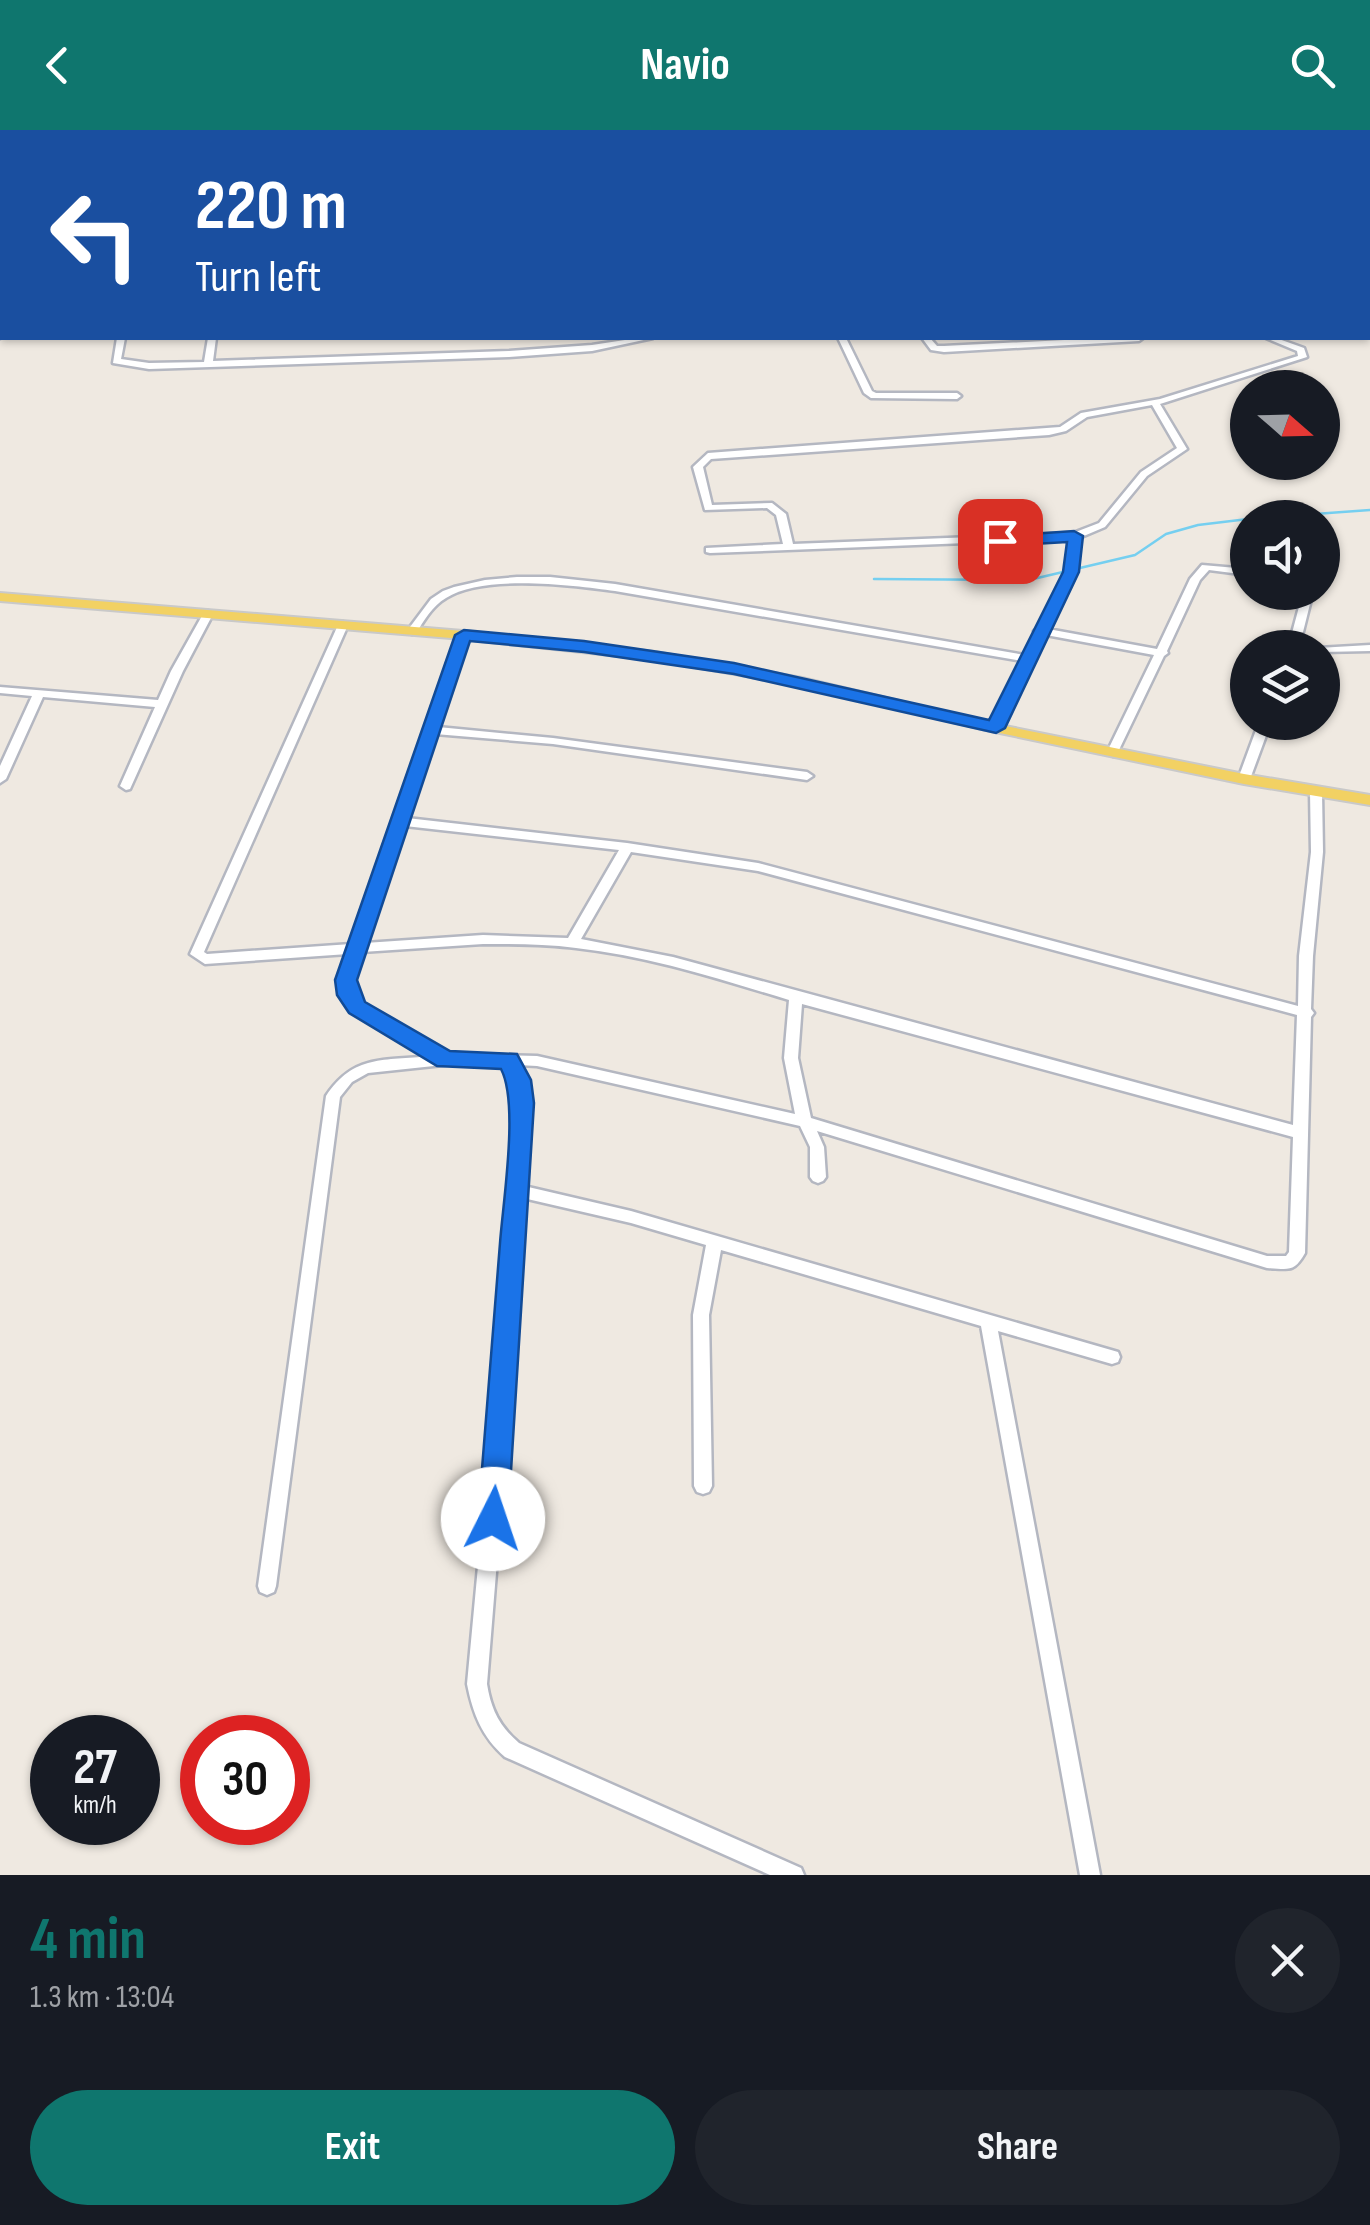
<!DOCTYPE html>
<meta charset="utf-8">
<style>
body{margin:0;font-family:"Sofia Sans Condensed",sans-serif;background:#20242c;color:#f1f3f6;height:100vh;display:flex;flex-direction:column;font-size:38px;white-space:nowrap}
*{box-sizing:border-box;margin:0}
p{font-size:32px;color:#9ea1a6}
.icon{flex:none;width:55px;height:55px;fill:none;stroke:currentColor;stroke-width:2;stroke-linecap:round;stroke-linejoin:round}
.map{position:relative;height:1745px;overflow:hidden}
.sheet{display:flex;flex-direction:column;background:#171b24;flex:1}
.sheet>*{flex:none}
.banner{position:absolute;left:0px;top:0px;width:1370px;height:210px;box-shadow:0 2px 8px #0004;background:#1a4fa0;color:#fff;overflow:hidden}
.needle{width:65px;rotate:110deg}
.tools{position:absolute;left:1230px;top:240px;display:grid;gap:20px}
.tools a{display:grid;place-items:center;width:110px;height:110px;border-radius:50%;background:#171b24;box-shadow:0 2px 8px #0004;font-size:50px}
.speed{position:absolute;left:30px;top:1585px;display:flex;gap:20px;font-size:50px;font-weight:700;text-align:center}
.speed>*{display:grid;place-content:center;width:130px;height:130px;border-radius:50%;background:#171b24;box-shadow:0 2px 8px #0004;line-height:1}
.speed small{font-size:25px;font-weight:400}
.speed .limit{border:15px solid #d22;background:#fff;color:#111}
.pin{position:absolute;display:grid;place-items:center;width:85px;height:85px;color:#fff;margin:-42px;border-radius:20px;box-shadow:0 5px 15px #0006}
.me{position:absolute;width:110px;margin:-55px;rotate:4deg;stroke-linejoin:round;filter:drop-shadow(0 0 8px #0008)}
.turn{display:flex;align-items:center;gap:35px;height:210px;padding:0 30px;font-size:45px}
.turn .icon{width:130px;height:130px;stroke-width:2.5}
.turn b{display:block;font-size:70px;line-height:85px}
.round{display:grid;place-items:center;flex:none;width:105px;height:105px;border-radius:52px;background:#20242c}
.headline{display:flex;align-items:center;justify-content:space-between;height:170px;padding:0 30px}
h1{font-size:60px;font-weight:700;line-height:75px;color:#0f766e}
.primary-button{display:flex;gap:20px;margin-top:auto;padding:20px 30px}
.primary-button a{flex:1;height:115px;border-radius:60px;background:#0f766e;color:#fff;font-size:40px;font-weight:700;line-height:115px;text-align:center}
.primary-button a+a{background:#20242c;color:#f1f3f6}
header{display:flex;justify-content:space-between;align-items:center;height:130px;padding:0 30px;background:#0f766e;color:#fff;font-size:45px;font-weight:700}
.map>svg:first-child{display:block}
</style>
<header><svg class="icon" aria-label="back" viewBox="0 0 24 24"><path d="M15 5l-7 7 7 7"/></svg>Navio<svg class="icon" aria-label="search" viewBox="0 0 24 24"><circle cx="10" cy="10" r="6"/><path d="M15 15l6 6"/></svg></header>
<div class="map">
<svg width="1370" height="1745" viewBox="0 0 1370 1745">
<rect width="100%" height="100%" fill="#efe9e1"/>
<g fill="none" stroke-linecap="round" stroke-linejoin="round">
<path stroke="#75cff0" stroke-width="2.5" d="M971,2l10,-2
M1261,388l109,-8
M874,449l155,1 106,-25 31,-21 32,-9 50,-6"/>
<defs>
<path id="minor" d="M8,0h6l-1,2h-6z
M79,0h6l-1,2h-6z
M93,0h38l-3,2h-38z
M578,0h7l1,2h-6z
M1260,0h7l2,2h-7z
M1352,0h7l1,2h-6z
M1368,8h2v6l-2,-1z
M0,18h2v19l-2,1z
M0,54h2v5h-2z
M1368,78h2v7h-2z
M0,84h2v5h-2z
M0,113h2v4h-2z
M1368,125h2v4h-2z
M1368,194h2v4h-2z
M0,202l2,1v4l-2,1z
M117,208h8l-4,21 28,4 55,-1 4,-24h8l-3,23 296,-10 83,-6 46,-7h15l-61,13 -83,6 -360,12 -36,-6z
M838,208h8l26,53 4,2h81l4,3 -4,3 -86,-1 -7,-5z
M922,208h8l7,8h7l159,-8h40l-4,3 -195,11 -13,-2z
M1266,208h10l28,10 3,9 -147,47 27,45 -40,27 -42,51 -26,11 -3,34 -28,57 109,20 33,-70 12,-14 46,4v6l-39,-5 -9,10 -33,71 1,2 -4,3 -47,98 -4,2 -6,-4 47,-97 -108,-20 -45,93 -6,3 -6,-3 33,-67 -407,-70c-42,-6 -132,-17 -169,7 -14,8 -22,23 -30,35l-4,1 -5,-3 24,-32 12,-8 11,-4 31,-7 32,-3h33l65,7 410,71 11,-22 -2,-2 4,-3 28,-56 3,-33 -359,14 -4,-1v-4l77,-4 -7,-29 -9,-7 -62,2 -12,-43 15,-14 352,-26 21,-14 79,-14 138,-43 -1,-5zM1152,275l25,43 -36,24 -42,51 -26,10 -280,11 -7,-30 -14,-11 -60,2 -9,-38 8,-8 338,-24 17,-4 21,-14z
M1303,462h10l-14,56h-11z
M208,481l5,3 -30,57 -53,118 -4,1 -6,-4 35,-79 -112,-10 -37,82 -6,4v-17l32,-70 -32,-3v-6l158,13 13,-29 32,-57z
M343,492l5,3 -144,327 3,2 144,-10 107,-309 5,-3 5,3 -30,92 115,11 254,34 6,4 -6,4 -254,-36 -118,-10 -28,84 220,25 131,20 540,143 1,-50 12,-104 -1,-60 6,-4 6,4 1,60 -10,104 -2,53 3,4 -3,4 -6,236c-11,20 -17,16 -38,15l-450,-137 7,16 2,30 -3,4 -5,2 -5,-2 -3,-4v-30l-10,-21 -263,-60 -19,-1c20,35 9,82 6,121l107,25 487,141 2,5 -2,5 -6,2 -114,-33 102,544h-20l-99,-549 -260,-76 -12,65 3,171 -3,6 -6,2 -6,-2 -3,-6 -1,-171 13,-70 -75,-22 -108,-25 -10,165 -26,321c4,25 12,42 32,59l282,125 3,7h-34l-265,-118c-23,-20 -32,-43 -38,-73l30,-321 18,-260 -3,-23 -8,-15 -42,-2 -94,10 -16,9 -12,15 -64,489 -2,6 -7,3 -7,-3 -2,-6 68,-490c28,-42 58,-35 104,-40 -23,-13 -83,-39 -89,-64 -4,-13 3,-26 7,-38l-143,10 -15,-10 148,-329zM405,696l214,24 -51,88 -85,-3 -118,8zM631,722l127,19 539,144 -4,110 -620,-168 -92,-18zM483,814c31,0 62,0 93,4 73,8 143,31 213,52l-5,58 11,56 -258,-58 -88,-2 -87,-50c-14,-18 -6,-32 0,-52zM802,874l491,133 -4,115 -3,4h-19l-456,-138 -13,-60z
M1370,515v6l-48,1v-4h-4z
M1259,592h12l-21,57 -2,3h-8l-2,-3z"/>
<path id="major" d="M0,463l463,38 192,21 147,26 193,46 249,50 126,21v10l-126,-21 -249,-52 -193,-46 -147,-26 -192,-21 -463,-38z"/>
</defs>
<use href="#minor" stroke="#b4b7c1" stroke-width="5"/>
<use href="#major" stroke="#c9c9c9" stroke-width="4"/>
<use href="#minor" fill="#fff" fill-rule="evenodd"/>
<use href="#major" fill="#f2d163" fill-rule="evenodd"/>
</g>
<path fill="#1a73e8" stroke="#114b97" stroke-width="2.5" d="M1074,401l9,5 -4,36 -74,156 -9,5 -262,-59 -150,-22 -114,-11 -113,339 8,22 85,49 67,3 14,26 3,23 -26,416 -5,10 -10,4 -10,-4 -5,-10c7,-92 15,-184 22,-276 3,-41 19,-140 1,-174l-64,-3 -88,-53 -12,-18 -2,-15 120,-345 9,-5 120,11 150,22 255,57 74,-148 4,-30 -67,4 -8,-5 8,-5z"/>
</svg>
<div class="tools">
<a><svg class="needle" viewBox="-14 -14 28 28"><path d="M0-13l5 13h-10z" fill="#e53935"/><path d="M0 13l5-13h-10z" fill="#9ea1a6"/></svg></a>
<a><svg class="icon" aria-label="sound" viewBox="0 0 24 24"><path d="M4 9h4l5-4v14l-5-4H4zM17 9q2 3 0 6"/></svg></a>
<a><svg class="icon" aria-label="layers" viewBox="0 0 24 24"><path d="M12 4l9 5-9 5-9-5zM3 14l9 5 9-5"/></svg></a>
</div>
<div class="speed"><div>27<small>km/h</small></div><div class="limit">30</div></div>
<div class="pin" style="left:1000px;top:411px;background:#d93025"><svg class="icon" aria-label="arrive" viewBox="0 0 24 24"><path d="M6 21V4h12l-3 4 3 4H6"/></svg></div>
<svg class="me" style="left:493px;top:1389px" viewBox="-20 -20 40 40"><circle r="19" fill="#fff"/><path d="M0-13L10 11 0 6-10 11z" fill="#1a73e8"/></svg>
<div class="banner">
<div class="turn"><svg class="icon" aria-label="left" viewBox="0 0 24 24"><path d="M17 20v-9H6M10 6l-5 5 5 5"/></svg><div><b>220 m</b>Turn left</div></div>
</div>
</div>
<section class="sheet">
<div class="headline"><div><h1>4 min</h1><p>1.3 km · 13:04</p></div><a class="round"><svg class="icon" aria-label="close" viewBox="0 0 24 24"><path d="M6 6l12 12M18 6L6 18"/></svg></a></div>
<div class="primary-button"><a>Exit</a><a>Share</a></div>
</section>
